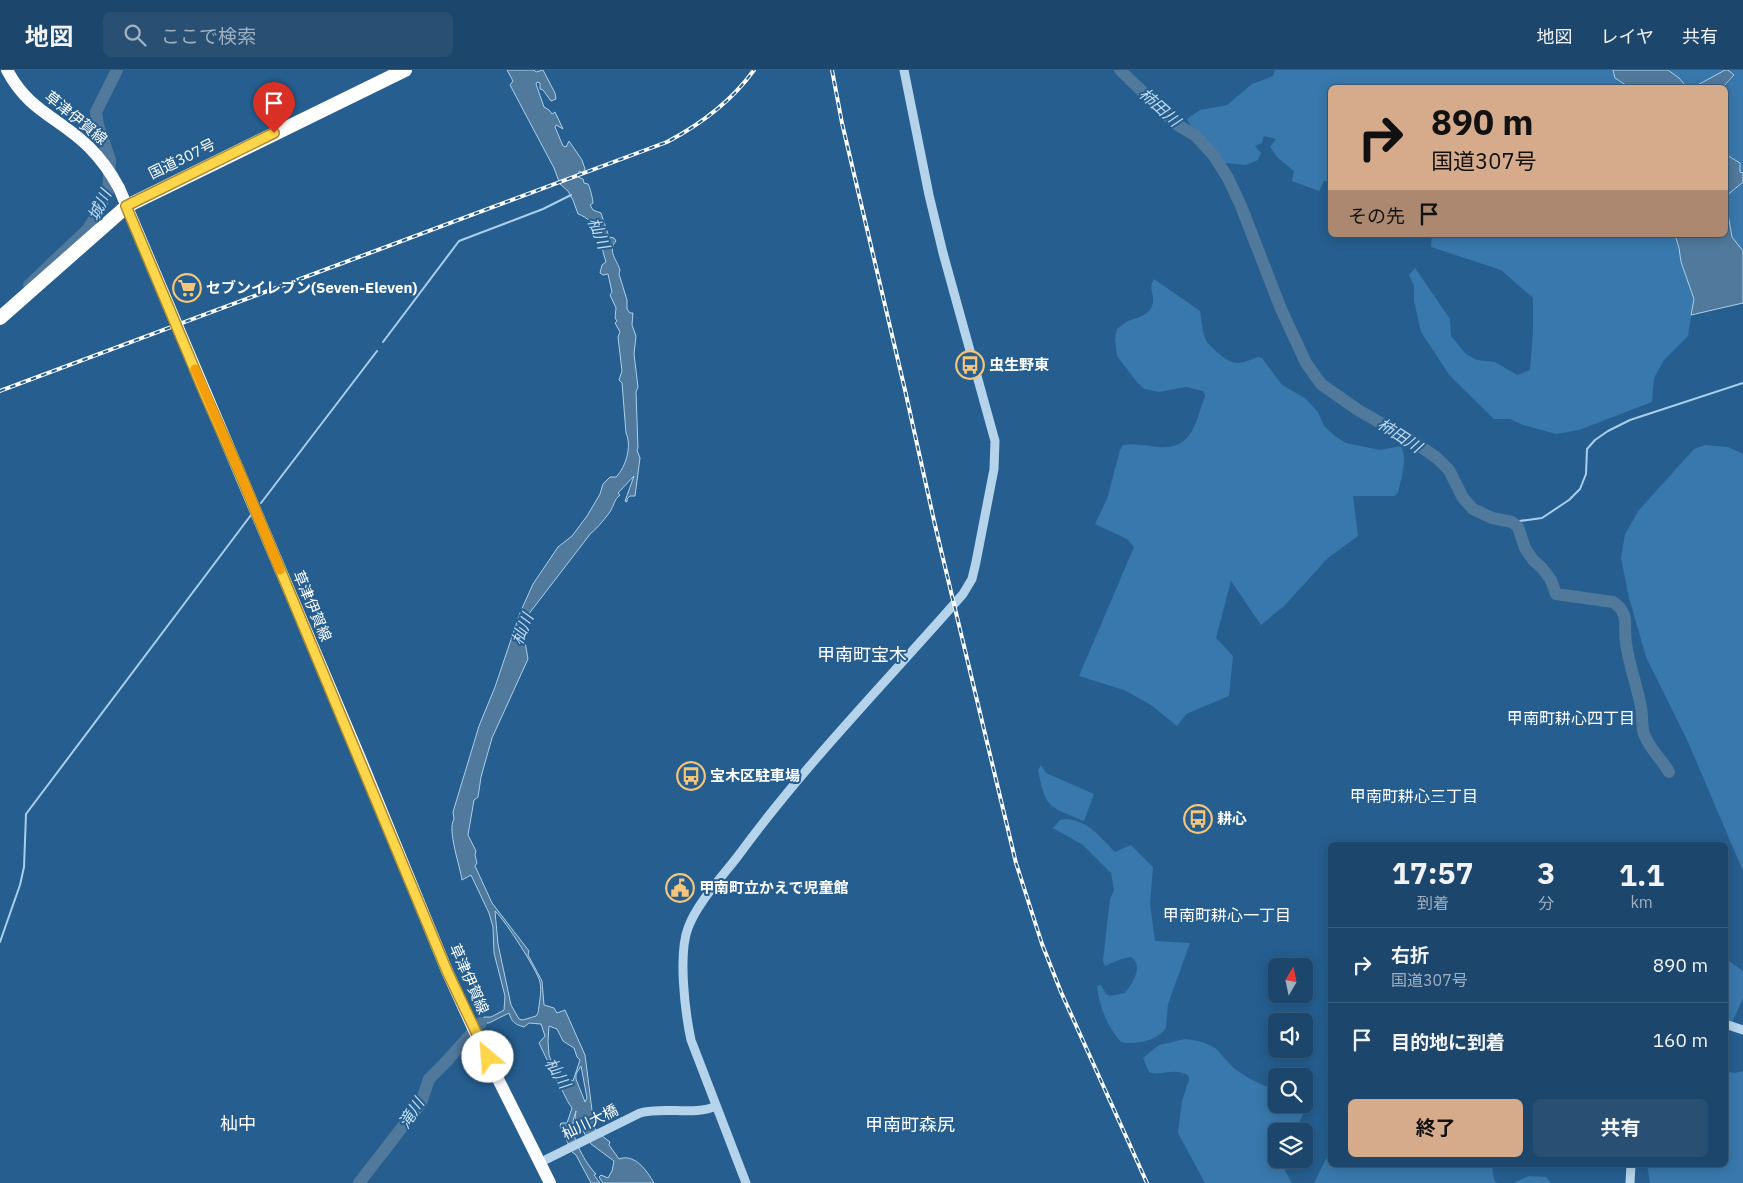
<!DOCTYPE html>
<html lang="ja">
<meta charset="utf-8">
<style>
body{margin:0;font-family:"IBM Plex Sans","Noto Sans JP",sans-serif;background:#295073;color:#f1f3f6;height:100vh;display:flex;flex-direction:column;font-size:19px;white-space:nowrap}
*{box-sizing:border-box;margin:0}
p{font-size:16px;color:#a0b1c1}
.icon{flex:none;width:28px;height:28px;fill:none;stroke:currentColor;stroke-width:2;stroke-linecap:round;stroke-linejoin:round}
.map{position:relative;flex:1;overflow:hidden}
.side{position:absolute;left:1328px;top:772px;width:400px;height:325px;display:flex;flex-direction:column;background:#1c466b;border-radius:8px;box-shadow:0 2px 12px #0003,0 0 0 1px #3a5e7e}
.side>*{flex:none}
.hud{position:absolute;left:1328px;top:15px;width:400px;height:152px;border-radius:8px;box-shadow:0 2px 12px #0003,0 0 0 1px #3a5e7e;background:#d6ab8b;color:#111;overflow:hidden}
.needle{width:32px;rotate:9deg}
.tools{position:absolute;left:1268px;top:888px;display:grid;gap:10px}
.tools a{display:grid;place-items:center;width:45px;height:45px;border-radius:8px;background:#1c466b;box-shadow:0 2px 12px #0003,0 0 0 1px #3a5e7e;font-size:25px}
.pin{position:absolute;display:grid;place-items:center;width:42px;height:42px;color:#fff;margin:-51px -21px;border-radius:50% 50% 50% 0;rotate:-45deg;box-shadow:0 0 5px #0007}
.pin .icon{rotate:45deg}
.me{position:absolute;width:55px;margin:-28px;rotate:333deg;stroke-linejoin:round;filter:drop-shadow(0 0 4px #0008)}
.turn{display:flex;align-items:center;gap:18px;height:105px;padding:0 20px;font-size:22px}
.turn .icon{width:65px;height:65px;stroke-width:2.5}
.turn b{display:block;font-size:35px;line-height:42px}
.then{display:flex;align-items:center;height:48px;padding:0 20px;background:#0003;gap:10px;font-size:19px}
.eta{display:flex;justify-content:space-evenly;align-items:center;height:85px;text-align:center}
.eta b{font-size:30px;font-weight:700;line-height:35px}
.action{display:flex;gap:10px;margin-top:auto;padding:10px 20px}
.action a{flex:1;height:58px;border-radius:8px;background:#d6ab8b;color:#111;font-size:20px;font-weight:700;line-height:58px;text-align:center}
.action a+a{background:#295073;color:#f1f3f6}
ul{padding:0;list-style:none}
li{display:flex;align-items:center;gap:15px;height:75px;padding:0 20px;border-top:1px solid #3a5e7e}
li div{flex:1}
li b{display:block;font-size:19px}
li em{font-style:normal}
header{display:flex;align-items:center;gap:30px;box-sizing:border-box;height:70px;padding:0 25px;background:#1c466b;border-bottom:1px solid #3a5e7e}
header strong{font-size:24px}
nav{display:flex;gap:28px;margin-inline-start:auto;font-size:18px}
.search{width:350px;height:45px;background:#295073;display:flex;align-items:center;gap:12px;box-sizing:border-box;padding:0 18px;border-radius:8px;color:#a0b1c1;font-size:19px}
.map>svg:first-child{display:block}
</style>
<header>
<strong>地図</strong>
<div class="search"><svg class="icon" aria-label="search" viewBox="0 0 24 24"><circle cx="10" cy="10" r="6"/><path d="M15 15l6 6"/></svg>ここで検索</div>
<nav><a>地図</a><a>レイヤ</a><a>共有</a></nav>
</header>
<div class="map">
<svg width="1743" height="1113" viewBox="0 0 1743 1113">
<rect width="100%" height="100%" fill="#255e8f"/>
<path fill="#3978ac" d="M1275,0h338l2,8 14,9 -299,1v96v-2l-6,-1 -5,10 -27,-10 2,-10 -16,-13 -8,-11 6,-8 -12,-3 -2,7 -7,3 6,7 -3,7 -12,5 -21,-2 -30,-30 -8,-14 13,-9 27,-5 25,-21 21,-8z
M1668,0h57l-31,18 -9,-3 -6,-7z
M1728,0h15v103l-3,-1v-9l-15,-9v-66h-1l10,-12z
M1743,112v69l-11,-14 -7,-40z
M1432,165h243l4,13 2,14 13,37 -6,37 -24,24 -10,18 -2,24 -73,28 -23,4 -33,-9 -13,-6h-16l-44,-43 -29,-44 -7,-31v-15l-5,-11 6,-7 35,51 1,17 15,18 11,6 18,2 22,13 13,-5 3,-38v-34l-32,-28 -70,-23z
M1154,209l46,32c2,9 2,23 7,31 3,4 8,8 11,11 16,14 22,11 40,4l4,1 20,27 23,13 13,14 6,14 11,10 11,7 34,7 21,-4c7,14 0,32 -3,47l-4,3h-41l5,40 -30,22 -44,48 -23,19 -30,-44 -15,57 17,18 -4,40 -43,18 -9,12 -26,-21 -27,-15 -45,-14 55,-129 -7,-8 -32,-15 12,-25 13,-49 3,-5c11,-2 23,1 35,2 35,3 37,-24 47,-51l-2,-5 -17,-4 -27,5 -15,-3 -8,-8 -19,-25 -2,-17 2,-10c3,-2 6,-5 9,-7 11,-5 25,-6 27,-20 1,-10 -5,-12 1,-23z
M1705,375l23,2 15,7v417l-55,-129 -42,-85 -17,-59 -8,-40 4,-24 14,-24 55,-61z
M1041,695l5,8 48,21 -10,27c-36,-15 -38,-12 -46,-51z
M1066,749c23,2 33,17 49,33l16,-7 22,22 -3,37 5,37 35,2 -22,61 -2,24c-8,13 -31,17 -45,14 -14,-16 -22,-36 -24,-56l4,-1 5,9 4,2 15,-3c8,-10 19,-27 6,-36l-10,2 -16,7 -2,-5 7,-62 4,-9 -3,-17 -28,-28 -30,-17 7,-8z
M1725,888l18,13v27l-18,41z
M1185,969c10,1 21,3 30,9 6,5 12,14 19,20 12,10 27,17 42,21v15h28v-5l1,1 1,6 -10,25h-20v28h11l-2,12 7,12h-87l-27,-50 4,-32 7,-21 -1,-5c-16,-8 -28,2 -39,-3l-6,-14 16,-13z
M1725,997l4,5 6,1 8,-2v112h-93l-3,-18h78z
M1330,1081v14h162l2,15 3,3h-183z
M1529,1106l17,1 5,6h-38z"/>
<path fill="#51799b" stroke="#a9cfec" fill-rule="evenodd" d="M507,0h27l2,2 7,-2 12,23 1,6 -5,2 -8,-11 -3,-1v-6l-3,-1 -1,2 8,23 5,3 3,4 3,-2 8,17 -7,-4 -1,2 8,19 3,1 3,-6 13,19 3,9 -2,4 -4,-2 -1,6 5,2 1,4 4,1c2,3 5,16 5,19l-3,2 3,5 8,3 8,24 5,1 2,3c-9,10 1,19 4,29l-1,4 8,26v9l3,4h3l-1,12 4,11 -2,18 4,33 -2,5 2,56 -1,2 3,8 -5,38h-5l-3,3v3l-2,-1 9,-25 -16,17 2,2c-6,5 -5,8 -9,15 -2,4 -15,20 -20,23l-63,82 -4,21 4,23 -36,79 -11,39 -3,20 -4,3 -6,35 8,16 -1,4 2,8 -2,3 17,37 37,48 -1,4 14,26 2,24 10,3 3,5 8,-3 20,45 9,71 3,6 13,10 -1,3 10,14c16,-6 28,12 35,24h-51l-4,-6 2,-2 7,3 4,-7 2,-10 -23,-17 -16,-26 1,-7c-1,4 -3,8 -3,12 -2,15 13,41 23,51l-2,1 6,8h-9l-15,-28 -4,-3 -12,-26 1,-3h6l5,-15c-7,-9 -10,-21 -16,-28v-6l-5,-6 -12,-25 6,-7 -4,-12 -12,-1 -5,4c-10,-3 -12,-5 -15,-14l-20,10h-6l-13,15 1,-6 13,-15h7l13,-7 1,-14 -11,-43 -1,-26 -4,-14 -18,-38 -9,5c-2,-14 -15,-50 -8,-61l-1,-7 26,-86 16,-39 25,-74 13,-29 25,-37 14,-11 15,-20 13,-22 3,-10 7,-7h6c10,-10 16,-31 10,-44l-4,-50 -3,-3 3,-9 -4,-34 2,-5 -5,-9 2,-2 -2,-3 1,-10 -6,-13 2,-3 -4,-18 -5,1 -3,-2 2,-8 4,-3c-6,-18 -7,-41 -28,-48l-5,-14 -5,-9 -8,-7 -6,-16 -44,-83 3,-4zM495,841c10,9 42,59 45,71 2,10 -1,22 -2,31l-2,3 -13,4 -4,-1 -8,-14 -13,-61zM549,956l8,3 6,12 11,7 3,9 3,3 -7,21 -2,-1 -2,2 -10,-12 -1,1h-3l-6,-16 -1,-14zM581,996l6,32 -2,4 -9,-23v-5z
M1613,0h55l11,8 6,7 7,2h-63l-14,-9z
M1725,0h3l6,5 -11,12h-29z
M1725,84l15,9v9l3,1v9l-18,15 7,40 11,14v52l-52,12 3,-16 -13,-37 -2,-14 -4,-13h50z"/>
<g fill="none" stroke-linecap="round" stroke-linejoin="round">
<path stroke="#a9cfec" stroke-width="2" d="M383,272l76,-101 84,-32 28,-14
M261,433l116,-152
M1512,452l30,-4 27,-18 11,-11 6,-15 1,-25 8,-9 13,-9 22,-11 113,-37
M0,872l20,-57 4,-18 2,-53 225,-299"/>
<path stroke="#51799b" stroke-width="12" d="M1120,0l56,54 20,12 18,20 14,22 13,28 40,103 25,54 15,21 37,26 56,32 23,16 12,12 14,28 10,11 19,9 20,4 6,5 7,21 8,12 9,8 9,12 5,14 57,8c18,12 10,24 13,41 3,22 11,43 15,64 2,9 0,18 3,27 6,16 17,24 25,38
M29,215l59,-56 9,-15 11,-23 2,-31 -12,-35 -2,-13 21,-42
M359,1113l62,-80 8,-24 16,-16 36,-40"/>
<path stroke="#b5d3eb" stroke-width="9" d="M1725,954l18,6
M539,1093l101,-50c24,-7 55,3 76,-7
M746,1113l-55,-143c-6,-28 -13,-86 -3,-112 9,-25 34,-51 50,-72 68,-93 149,-175 225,-262l9,-15 4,-17 18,-93 1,-28 -52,-188 -14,-58 -25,-125
M1630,1113l1,-18"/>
<path stroke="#fafcff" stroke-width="12" d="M7,0c22,42 52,47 82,77 12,12 22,26 30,41l241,570 87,213 31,68 72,144"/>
<path stroke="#fff" stroke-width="14" d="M0,248l127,-112 278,-136"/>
<defs>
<path id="rail" d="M832,0l10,53 63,267 30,135 81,338 26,81 19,48 86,191
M0,321l667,-249c34,-18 64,-40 87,-72"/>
</defs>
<use href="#rail" stroke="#fff" stroke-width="4"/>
<use href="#rail" stroke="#255e8f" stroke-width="2" stroke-dasharray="5.5" stroke-linecap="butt"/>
</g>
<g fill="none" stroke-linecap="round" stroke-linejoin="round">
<defs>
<path id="route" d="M274,63l-148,73 79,188 37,84 205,493 41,86"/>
</defs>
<use href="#route" stroke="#a68a30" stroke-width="12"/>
<use href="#route" stroke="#ffd54a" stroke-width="9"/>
<path stroke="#f59e0b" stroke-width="9" d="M195,299l47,109 38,92"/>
</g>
<defs>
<symbol id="supermarket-ring" viewBox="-11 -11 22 22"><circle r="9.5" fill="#255e8f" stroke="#f5c579" stroke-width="1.5"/><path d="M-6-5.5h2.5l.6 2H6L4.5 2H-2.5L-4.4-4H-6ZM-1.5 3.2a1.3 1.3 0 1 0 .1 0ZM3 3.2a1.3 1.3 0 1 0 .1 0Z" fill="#f5c579"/></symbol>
<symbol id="bus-ring" viewBox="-11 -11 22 22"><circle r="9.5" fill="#255e8f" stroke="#f5c579" stroke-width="1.5"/><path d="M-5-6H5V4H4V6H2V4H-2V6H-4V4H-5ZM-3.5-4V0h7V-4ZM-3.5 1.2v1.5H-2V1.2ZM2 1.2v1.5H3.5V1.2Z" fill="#f5c579"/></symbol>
<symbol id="civic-ring" viewBox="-11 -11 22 22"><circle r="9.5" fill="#255e8f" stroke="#f5c579" stroke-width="1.5"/><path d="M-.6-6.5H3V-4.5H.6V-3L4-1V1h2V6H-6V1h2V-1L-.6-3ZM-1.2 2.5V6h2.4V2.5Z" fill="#f5c579"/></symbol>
</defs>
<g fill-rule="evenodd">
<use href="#supermarket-ring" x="171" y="202" width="32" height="32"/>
<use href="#bus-ring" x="954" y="279" width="32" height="32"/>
<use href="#bus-ring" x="675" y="690" width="32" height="32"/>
<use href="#bus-ring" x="1182" y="733" width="32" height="32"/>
<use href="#civic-ring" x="664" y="802" width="32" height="32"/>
</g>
<g text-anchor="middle" stroke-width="4" stroke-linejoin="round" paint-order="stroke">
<g font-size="15" fill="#fff" stroke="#255e8f">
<text transform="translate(76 48) rotate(39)" y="5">草津伊賀線</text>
<text transform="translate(182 89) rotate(-26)" y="5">国道307号</text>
<text transform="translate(312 536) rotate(67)" y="5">草津伊賀線</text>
<text transform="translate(469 909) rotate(66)" y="5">草津伊賀線</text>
<text transform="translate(590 1052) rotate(-26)" y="5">杣川大橋</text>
</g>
<g font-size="15" font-weight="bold" fill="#fff" stroke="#255e8f" text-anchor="start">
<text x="206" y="223">セブンイレブン(Seven-Eleven)</text>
<text x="989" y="300">虫生野東</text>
<text x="710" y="711">宝木区駐車場</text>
<text x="1217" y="754">耕心</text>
<text x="699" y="823">甲南町立かえで児童館</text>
</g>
<g font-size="16" font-style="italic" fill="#c1ddf2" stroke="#255e8f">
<text transform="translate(1160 37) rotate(42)" y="6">柿田川</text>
<text transform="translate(99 135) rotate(-64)" y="6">城川</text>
<text transform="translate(599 163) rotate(68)" y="6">杣川</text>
<text transform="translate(1400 365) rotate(33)" y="6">柿田川</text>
<text transform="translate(522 559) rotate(-68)" y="6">杣川</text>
<text transform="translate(558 1003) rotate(58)" y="6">杣川</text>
<text transform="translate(411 1043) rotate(-57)" y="6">滝川</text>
</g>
<g font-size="16" fill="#fff" stroke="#255e8f">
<text x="1571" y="654">甲南町耕心四丁目</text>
<text x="1414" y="732">甲南町耕心三丁目</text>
<text x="1227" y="851">甲南町耕心一丁目</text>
</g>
<g font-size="18" fill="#fff" stroke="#255e8f">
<text x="862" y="591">甲南町宝木</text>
<text x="238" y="1060">杣中</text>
<text x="910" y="1061">甲南町森尻</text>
</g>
</g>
</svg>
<div class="tools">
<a><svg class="needle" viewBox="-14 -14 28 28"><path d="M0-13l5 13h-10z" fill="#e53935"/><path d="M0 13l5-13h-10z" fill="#a0b1c1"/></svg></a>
<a><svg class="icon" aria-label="sound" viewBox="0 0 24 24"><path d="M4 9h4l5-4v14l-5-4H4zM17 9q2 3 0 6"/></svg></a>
<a><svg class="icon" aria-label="search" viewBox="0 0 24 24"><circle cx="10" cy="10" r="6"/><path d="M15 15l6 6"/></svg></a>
<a><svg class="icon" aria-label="layers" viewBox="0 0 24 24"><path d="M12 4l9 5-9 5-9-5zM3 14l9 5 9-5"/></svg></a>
</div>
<div class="pin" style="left:274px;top:63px;background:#d93025"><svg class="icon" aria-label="arrive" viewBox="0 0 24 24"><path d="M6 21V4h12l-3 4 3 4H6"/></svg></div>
<svg class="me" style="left:488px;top:987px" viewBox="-20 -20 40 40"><circle r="19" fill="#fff"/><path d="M0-13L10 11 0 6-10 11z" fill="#ffd54a"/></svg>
<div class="hud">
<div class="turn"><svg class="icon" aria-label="right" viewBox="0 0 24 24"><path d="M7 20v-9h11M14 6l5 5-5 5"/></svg><div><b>890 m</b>国道307号</div></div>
<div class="then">その先<svg class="icon" aria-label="arrive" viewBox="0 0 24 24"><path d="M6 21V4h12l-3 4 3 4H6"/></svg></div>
</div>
<section class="side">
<div class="eta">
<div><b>17:57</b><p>到着</p></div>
<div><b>3</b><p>分</p></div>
<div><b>1.1</b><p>km</p></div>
</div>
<ul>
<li><svg class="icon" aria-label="right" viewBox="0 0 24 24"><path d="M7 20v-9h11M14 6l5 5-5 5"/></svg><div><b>右折</b><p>国道307号</p></div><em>890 m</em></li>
<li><svg class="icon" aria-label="arrive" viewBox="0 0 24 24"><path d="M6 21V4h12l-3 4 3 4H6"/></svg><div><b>目的地に到着</b></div><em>160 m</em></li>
</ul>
<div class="action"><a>終了</a><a>共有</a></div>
</section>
</div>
